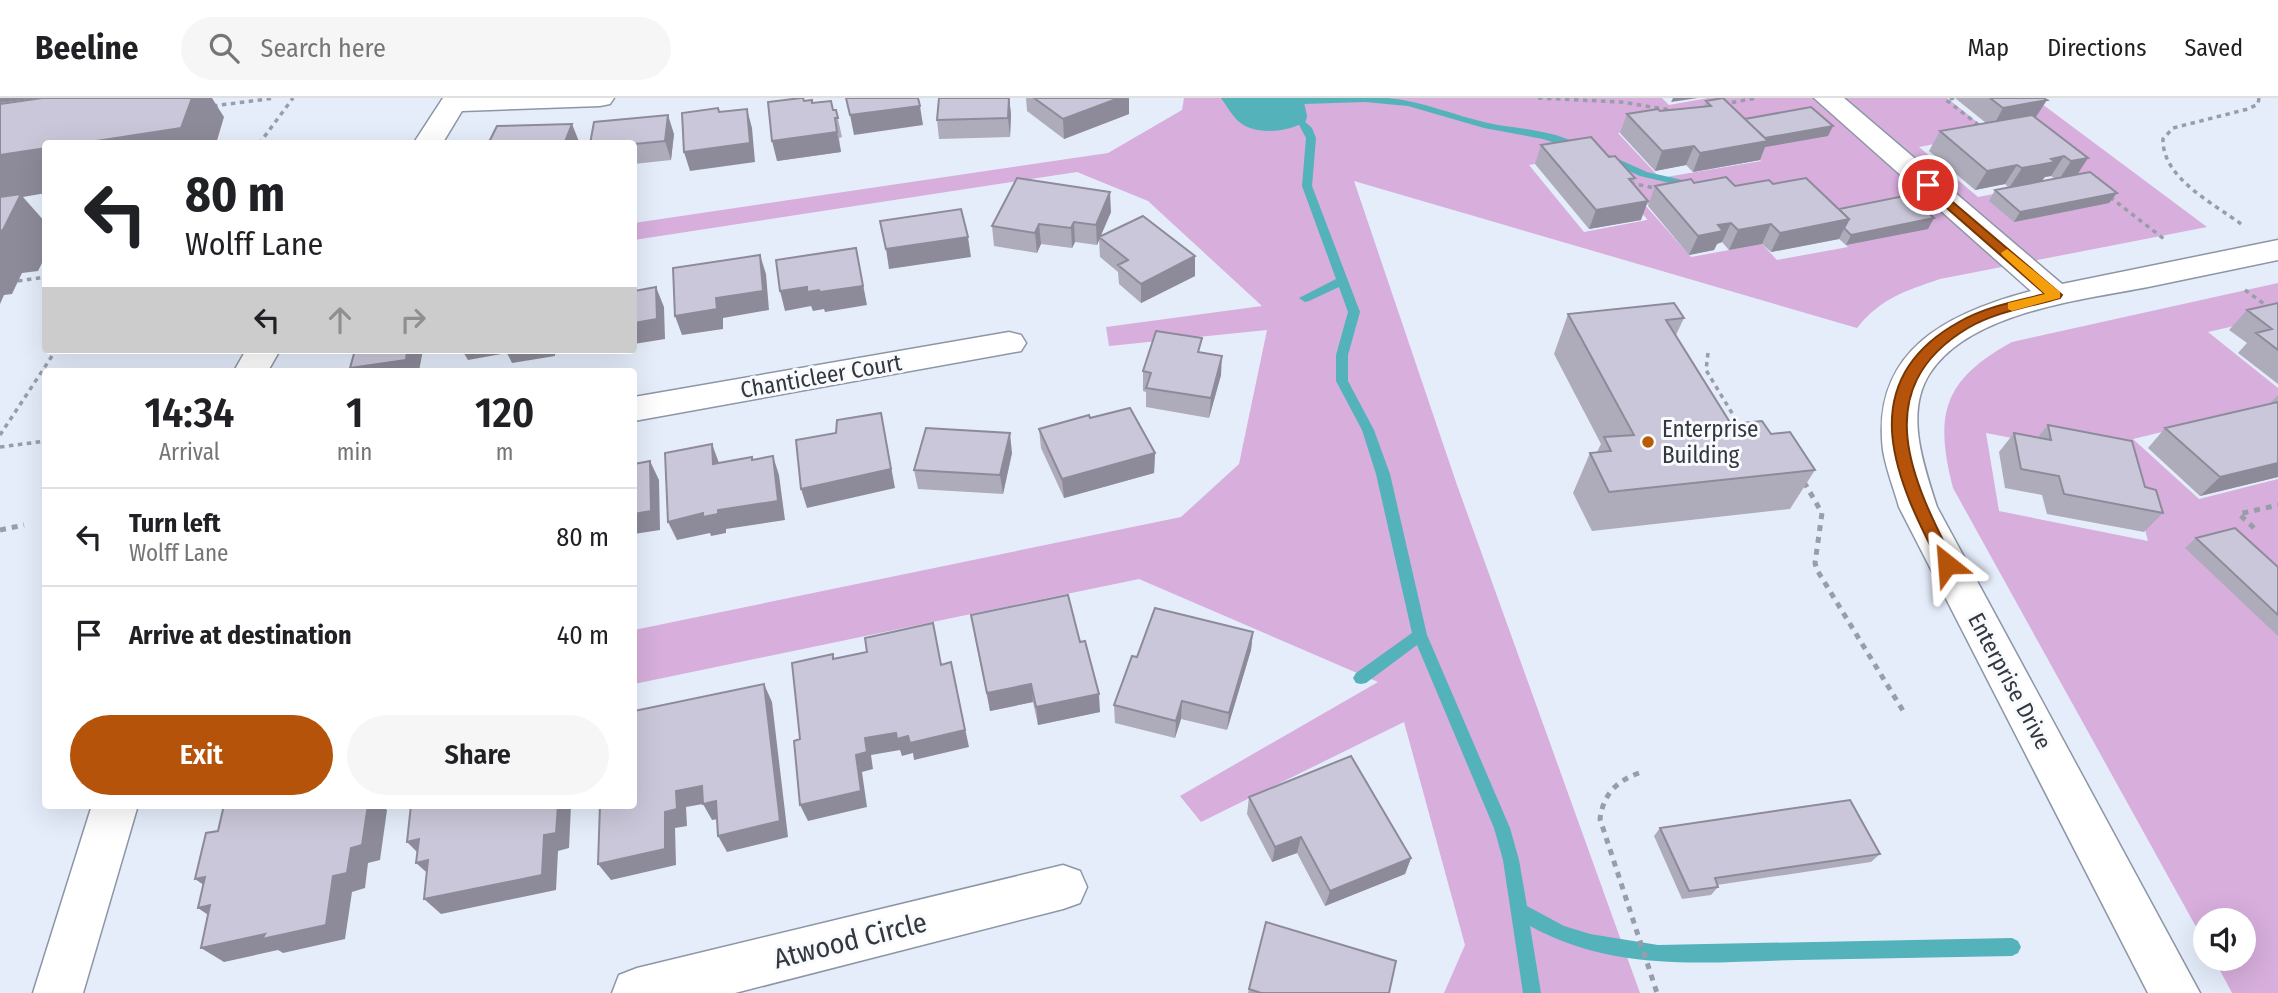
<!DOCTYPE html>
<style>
body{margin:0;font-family:"Fira Sans Condensed",sans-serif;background:#f6f6f6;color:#202124;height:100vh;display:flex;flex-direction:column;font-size:26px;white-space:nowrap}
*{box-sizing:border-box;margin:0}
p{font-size:23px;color:#757577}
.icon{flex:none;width:38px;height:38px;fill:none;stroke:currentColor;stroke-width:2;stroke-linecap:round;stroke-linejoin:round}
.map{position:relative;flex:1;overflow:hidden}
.details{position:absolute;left:42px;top:270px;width:595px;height:441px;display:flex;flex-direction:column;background:#fff;border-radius:7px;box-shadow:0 7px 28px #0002}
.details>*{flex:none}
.hud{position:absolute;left:42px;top:42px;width:595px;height:214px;border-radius:7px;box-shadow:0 7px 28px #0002;background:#fff;color:#202124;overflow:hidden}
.controls{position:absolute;left:2193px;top:810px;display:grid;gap:14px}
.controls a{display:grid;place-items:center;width:63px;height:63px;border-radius:50%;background:#fff;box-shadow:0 7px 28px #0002;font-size:35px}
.pin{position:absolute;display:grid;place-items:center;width:60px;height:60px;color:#fff;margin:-30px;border:4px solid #fff;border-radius:50%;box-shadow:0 2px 7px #0007}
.me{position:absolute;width:77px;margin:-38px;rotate:332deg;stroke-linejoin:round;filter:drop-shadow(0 0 5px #0008)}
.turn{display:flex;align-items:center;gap:24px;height:147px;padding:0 28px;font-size:32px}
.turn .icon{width:91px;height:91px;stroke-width:2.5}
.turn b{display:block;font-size:49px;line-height:60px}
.lanes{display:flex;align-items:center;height:66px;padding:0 28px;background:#0003;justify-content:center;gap:35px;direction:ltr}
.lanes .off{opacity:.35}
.eta{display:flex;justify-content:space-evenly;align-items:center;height:119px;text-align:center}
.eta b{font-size:42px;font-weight:600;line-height:49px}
.cta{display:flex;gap:14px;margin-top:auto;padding:14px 28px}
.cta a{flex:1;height:80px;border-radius:42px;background:#b45309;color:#fff;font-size:28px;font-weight:600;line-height:80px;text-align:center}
.cta a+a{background:#f6f6f6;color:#202124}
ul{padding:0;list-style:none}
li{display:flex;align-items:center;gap:21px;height:98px;padding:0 28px;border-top:2px solid #e0e0e0}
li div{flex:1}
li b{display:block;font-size:26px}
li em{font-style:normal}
header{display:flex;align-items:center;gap:42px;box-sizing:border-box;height:98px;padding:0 35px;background:#fff;border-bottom:2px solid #e0e0e0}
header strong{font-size:33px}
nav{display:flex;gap:38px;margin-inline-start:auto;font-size:24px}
.search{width:490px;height:63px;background:#f6f6f6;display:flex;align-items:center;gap:18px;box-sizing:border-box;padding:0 24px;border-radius:38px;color:#757577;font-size:26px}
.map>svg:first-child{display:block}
</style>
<header>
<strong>Beeline</strong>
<div class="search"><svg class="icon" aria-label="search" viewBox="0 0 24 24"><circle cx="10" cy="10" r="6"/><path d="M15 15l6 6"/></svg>Search here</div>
<nav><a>Map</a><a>Directions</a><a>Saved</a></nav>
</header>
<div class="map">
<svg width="2278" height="895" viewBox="0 0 2278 895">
<rect width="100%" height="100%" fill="#e5edfb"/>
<path fill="#d7aedc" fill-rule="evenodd" d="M1184,0h478l7,7 39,-7h239l39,31 22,-31h26l173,129 -267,52c-35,12 -59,19 -83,49l-503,-147 103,304 183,508h-196l21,-48 -61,-223 -203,100 -21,-26 198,-114 -239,-103 -505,105v-54l547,-113 58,-53 28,-134 -158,16 -3,-19 156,-21 -114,-105 -71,-29 -443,68v-17l474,-70 74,-43zM1715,18l46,45 -101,17 -42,-45zM2014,31l63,49 -99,19 -59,-50zM1589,56l58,65v1l-63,12 -55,-67zM1715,94l78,1 55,54 -71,13 -15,-16 -71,13 -46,-52z
M2278,185v33l-70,16 70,56v16l-145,35 66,60 79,-20v514h-46l-18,-34h30v-39h-39v23l-252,-455c-19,-74 -10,-108 59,-146zM1986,335l140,27 22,81 -149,-30z"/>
<path fill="#53b2ba" d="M1221,0h82l4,18 -1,5c-16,11 -48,14 -64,3 -9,-6 -15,-18 -21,-26z"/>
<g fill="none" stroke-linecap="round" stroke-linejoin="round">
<path fill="#53b2ba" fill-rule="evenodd" d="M1387,0c35,3 66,17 101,25 28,6 71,7 94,24l-5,3 -34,-11 -59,-11 -76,-22 -43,-4 -62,2 -5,-3 5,-3z
M1303,22l9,8 4,10 -4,48 48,126 -12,43v26l26,49 16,44 37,161 83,193 9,32 8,46 37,20 26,8 68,11 354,-7 6,3 3,6 -3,6 -6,3c-72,1 -143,3 -215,4 -93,2 -181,13 -267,-34l11,67h-18l-20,-133 -9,-32 -77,-183 -51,38 -5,1 -5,-1 -3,-5 3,-5 56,-40 -36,-159 -14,-44 -26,-49v-26l12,-43 -9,-25 -30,14 -4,1 -6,-4 37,-19 -34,-93 4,-48 -8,-15z
M1609,57l38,17 44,10 1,2 -5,3 -47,-11 -35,-16 -1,-2z"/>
<defs>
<path id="minor" d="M443,0h171l-4,6 -10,2 -138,5 -20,33h-29z
M1814,0h30l218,186 216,-44v20c-43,9 -87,18 -130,27 -67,13 -178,25 -218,86 -26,40 -6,93 7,134l263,486h-52l-249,-486c-5,-18 -13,-38 -16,-57 -12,-100 65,-137 148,-159z
M1009,234l12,3 5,8 -5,8 -387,70v-24z
M246,252h34l-12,21h-34z
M92,707h46l-55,188h-50z
M1063,767l17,6 7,16 -7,16 -17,6 -328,84h-123l7,-18 18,-7z"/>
</defs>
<use href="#minor" stroke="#8d96a6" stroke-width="3"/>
<path stroke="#989ea9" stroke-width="3.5" stroke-dasharray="4.5 4.5" stroke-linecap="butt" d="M1538,0l83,4 56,9
M1954,0l-8,2 34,26
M1723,6l34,-6
M213,8l62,-8
M259,46l34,-46
M1630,85l30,6
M2110,99l54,42
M2241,126c-28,-21 -79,-46 -78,-85l10,-11 75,-19 10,-5 1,-6
M18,183l28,-4
M2245,192l33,24
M1708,255l-2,17 35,58
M0,337l56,-85
M0,349l46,-6"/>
<path stroke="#989ea9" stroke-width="5" stroke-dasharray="6 6" stroke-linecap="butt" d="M1804,384l18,31 -7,50 2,7 88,144
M2254,430l-15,-14 39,-9
M0,432l24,-5
M1639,675c-23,8 -36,22 -39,46l57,174"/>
<use href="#minor" fill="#fff" fill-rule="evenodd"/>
</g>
<path fill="#aeabbb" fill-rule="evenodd" d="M1009,0l2,16 -1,23 -71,2 -2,-19z
M1026,0h103v16l-65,25 -37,-28z
M1955,0h88l-8,20 53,40 -11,17 40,18 -8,10 -95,19 -25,-21 6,-11 14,-2 -4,-4 -30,6 -46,-39 11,-20 46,-8zM2051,78l4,3 -21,4 11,-6z
M804,3l29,9h3l6,27 -3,1 2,14 -64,9z
M1706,3l39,18 83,17 -63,11 -5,13 -67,12 -7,-7 -31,6 -35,-38 7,-19 77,-7z
M674,36l-3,26 -37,4v-20z
M1541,47l68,12 26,21 -2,6 8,36 -52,9 -54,-65z
M1694,85l41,3 38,-2 66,25 95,9 -6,11 -82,16 -7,-6 -68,13 -9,-8 -33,6 -7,-8 -5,2 -3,6 -25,5 -41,-49 7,-20z
M1111,114l-11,24 95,20v20l-54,27 -22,-19 -1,-12 -18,-15 -1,-18 -2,6 -22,-3 -3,6 -31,-4 -4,9 -43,-7 -2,-20z
M2278,205v81l-40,-31 9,-10 -18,-13 18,-20z
M1568,216l116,4 -8,17 55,89 40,10 44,36 -25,39 -198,22 -19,-38 17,-40 7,-1 4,-8 -47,-90z
M1201,255l20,22 -12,43 -63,-11v-15l-3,-1v-20z
M2278,297v82l-78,19 -52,-48 17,-20 104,-24z
M1090,320l65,35 -1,20 -90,25 -23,-50 -2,-19z
M2048,327l97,62 18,26 -19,19 -97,-18 -5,-19 -37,-7 -6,-36 15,-19 24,4z
M1012,355l-9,41 -85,-5 -4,-19z
M2196,440l82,29v69l-93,-88z
M1253,534l-2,18 -24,80 -46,-11 -6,19 -60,-15 -1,-18 23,-48z
M974,535l106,9 20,70 -62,13 -5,-23 -43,9z
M1249,699l162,61 -6,16 -80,32 -28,-53 -25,9 -25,-48z
M1660,730l220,26 -9,8 -154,23 1,2 -7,8 -29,4 -28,-63z
M1266,824l123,71h-141z"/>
<path fill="#8d8b99" d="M0,0h39l-39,5z
M192,0h20l12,19 -8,27h-139z
M1009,0l2,16 -1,23 -2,-19z
M1119,0h10v16l-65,25 -1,-20z
M1673,0h25l-27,4z
M2047,2l-13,20 -42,8 11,-20z
M831,3l10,51 -64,9 -5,-20z
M920,8l3,19 -69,10 -4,-20z
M747,11l5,19 3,34 -65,9 -6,-19z
M668,17l6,19 -3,26 -6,-19z
M572,26l8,20h-16z
M1833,28l-5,10 -63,11 -5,13 -67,12 7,-19 54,-13z
M1694,48l-8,19 -31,6 7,-20z
M46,50v45l-23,4 23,26v32l-8,16 -16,2 -10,21 -8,1 -4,9v-149z
M2064,58l-13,20 -6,1 -3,4 -33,7 13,-20 29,-9z
M2088,60l-13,20 -17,3 13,-20z
M2017,67l-12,19 -30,6 12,-19z
M1110,94l1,20 -14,33 -1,-20z
M2117,95l-8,10 -95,19 6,-10z
M1648,103l-7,19 -52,9 7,-19z
M1934,120l-6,11 -82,16 5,-10z
M1849,121l-10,20 -68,13 9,-19z
M1074,124l1,20 -3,6 -1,-20z
M1731,125l-9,19 -5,2 -3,6 -25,5 9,-19 20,-11z
M1039,126l2,20 -4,9 -2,-20z
M1771,126l-9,20 -33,6 9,-20z
M968,139l3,20 -82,12 -3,-20z
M856,150l11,57 -42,7 -1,-3 -11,2 -2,-5 -26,5 -5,-20z
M760,157l6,19 3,36 -46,8v11l-41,6 -7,-19 41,-18z
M1195,158v20l-54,27v-19z
M656,189l8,20 1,32 -31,5v-21z
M407,252h16l-4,21h-67l-2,-3z
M462,252h93v6l-43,7 -5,-10 -39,7z
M573,252h23l-21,3z
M1222,258l-1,19 -12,43 2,-20z
M881,315l14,75 -88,20 -6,-19z
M1010,335l2,20 -9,41 -3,-19z
M712,346l7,19 -6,1z
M1155,355l-1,20 -90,25 -2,-19z
M773,358l6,19 6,45 -59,9v4l-15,3 -1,-3 -33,7 -9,-18z
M650,363l9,19 1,50 -26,4v-20z
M2278,365v14l-78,19 20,-19z
M1253,534l-2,18 -24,80 2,-17z
M951,564l18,85 -55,13 -1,-7 -11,3 -2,-6 -29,5 2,14 -11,3 5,35 -59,14 -8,-16 56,-50 9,-17z
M764,586l8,18 16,135 -61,15 -9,-16z
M1031,586l2,18 -43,9 -3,-18z
M1099,596l1,18 -62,13 -2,-18z
M1182,603l-1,18 -6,19 1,-17z
M702,688l14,15 9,17 -13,2 -9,-16 -17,3 1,19 -12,2 1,37 -65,15 -13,-16 67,-52 11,-21z
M368,707h14l5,5 -7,50 -12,3 -3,25 -13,4 -7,47 -62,14 -5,-3 -54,12 -23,-14 64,-14 68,-58 18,-28z
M558,707h13l-2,43 -11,3 -2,39 -115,24 -17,-15 120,-64z
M1301,739l-4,16 -25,9 3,-15z
M419,741l4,19 -16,-16z
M1411,760l-6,16 -80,32 5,-15z
M428,762l5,18 -17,-15z
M205,779l12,17 -22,-15z
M210,807l10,18 -22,-15z"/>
<path fill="#cac7da" stroke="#8d8b99" stroke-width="2" d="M42,0h150l-11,30 -104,16h-31v4l-46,7v-51z
M801,0h2l1,3 8,-1v3l19,-2 2,9h3l2,8h-3l2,14 -65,9 -4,-39z
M846,0h72l2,8 -70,9z
M939,0h70l-1,20 -71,2z
M1034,0h85l-56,21z
M1723,0l45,43 -68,12 -6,-7 -32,5 -35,-37 31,-5 2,2 51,-5 -5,-5z
M1990,0h53l4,2 -44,8z
M1811,9l22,19 -68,12 -20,-19z
M718,10l1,4 28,-3 3,34 -66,9 -2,-39z
M668,17l-3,26 -31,3h-44l4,-22z
M2032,17l56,43 -17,3 -7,-5 -13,3 4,3 -33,6 -5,-3 -30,6 -47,-40z
M572,26l-8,20h-76l9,-18z
M1591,39l18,20 6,-1 20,22 -6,1 19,22 -52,9 -55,-65z
M2090,74l27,21 -97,19 -25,-22z
M1726,79l9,9 34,-6 4,4 33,-6 43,41 -69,14 -9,-9 -33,6 -7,-7 -13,2 5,6 -25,5 -43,-50 36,-7 3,4z
M1017,80l93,14 -14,33 -22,-3 -3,6 -32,-4 -4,9 -43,-7z
M21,96l-18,36 -3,1v-34z
M1909,97l25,23 -83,17 -7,-7 5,-9 -10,-10z
M961,111l7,28 -82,12 -6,-28z
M1143,118l52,40 -54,28 -23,-19 10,-5 -29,-23z
M856,150l7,38 -43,6 -1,-2 -12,2v-5l-27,4 -4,-31z
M760,157l3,36 -47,7 1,11 -42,7 -2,-48z
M656,189l1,32 -23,4v-32z
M1674,205l10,15 -18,2 65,104 31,-3 9,13 19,-2 25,38 -206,22 -19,-39 21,-2 -7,-14 30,-2 -66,-121z
M2278,205v47l-22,-17 16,-4 -25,-19z
M1156,233l46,7 -4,14 24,4 -11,42 -65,-10 5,-15 -8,-2z
M355,252h52l-1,10 -56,8z
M2278,304v61l-58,14 -55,-49z
M1130,310l25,45 -93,26 -23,-50 50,-14 1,3z
M881,315l10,56 -90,20 -5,-49 40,-7 1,-13z
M2048,327l84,16 13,46 11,3 7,23 -99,-19 -5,-18 -38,-7 -7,-36 37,7z
M926,330l84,5 -10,42 -86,-5z
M712,346l1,20 39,-7v3l21,-4 5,45 -60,9v4l-15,3v-4l-35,9 -3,-69z
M650,363l1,50 -17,3v-50z
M2235,430l43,39v48l-82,-77z
M1068,497l12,47 5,-1 14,53 -63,13 -5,-23 -44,9 -16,-78z
M1155,510l98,24 -24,81 -47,-12 -6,20 -62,-16 18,-49 5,1z
M933,525l8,42 10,-3 14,68 -55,13 -2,-7 -11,3 -1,-6 -31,5 2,14 -11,3 5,36 -61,14 -6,-64 6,-2 -8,-76 41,-9v5l34,-7 -2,-14z
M764,586l16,137 -62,15 -2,-35 -13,3 -1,-18 -26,5 1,18 -12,3v37l-67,15 2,-59h34v-94z
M1351,658l60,102 -81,33 -29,-54 -26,10 -26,-50z
M1850,702l30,54 -165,24 3,9 -29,4 -29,-63z
M224,707h144l-6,40 -11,3 -4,25 -14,3 -7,49 -64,14 3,-5 -64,14 9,-43 -12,3 7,-31 -10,2 11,-46 12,-2z
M411,707h147l-2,28 -12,2 -2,40 -118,24 4,-39 -12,3 3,-24 -12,3z
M1266,824l130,39 -7,32h-128l-12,-4z"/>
<path fill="#b45309" stroke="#753606" stroke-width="2" d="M1928,83l134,114 -2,3c-31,9 -65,14 -92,30 -102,61 -55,154 -13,236l-8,6 -5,-2c-45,-85 -93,-185 17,-246 26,-15 57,-21 86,-28l-121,-106 -2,-3z"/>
<path fill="#f59e0b" d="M2007,151l53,43v6l-48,13 -4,-2v-6l37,-9 -42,-38 -2,-3z"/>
<circle fill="#b85c05" stroke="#f8fafe" stroke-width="2.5" cx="1648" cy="344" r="7"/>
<g text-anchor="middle" stroke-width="6" stroke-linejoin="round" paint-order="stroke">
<g font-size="23" fill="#33373e" stroke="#f8fafe">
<text transform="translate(821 278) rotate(-10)" y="8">Chanticleer Court</text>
<text transform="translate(2010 583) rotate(62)" y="8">Enterprise Drive</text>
</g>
<g font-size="23" fill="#33373e" stroke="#f8fafe" text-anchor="start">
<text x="1662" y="339">Enterprise<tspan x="1662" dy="26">Building</tspan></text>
</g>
<g font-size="28" fill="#33373e" stroke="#f8fafe">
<text transform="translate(850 842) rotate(-14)" y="10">Atwood Circle</text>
</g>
</g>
</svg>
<div class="controls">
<a><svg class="icon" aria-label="sound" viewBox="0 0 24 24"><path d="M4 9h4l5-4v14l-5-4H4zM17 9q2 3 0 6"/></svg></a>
</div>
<div class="pin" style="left:1928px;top:87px;background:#d93025"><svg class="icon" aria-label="arrive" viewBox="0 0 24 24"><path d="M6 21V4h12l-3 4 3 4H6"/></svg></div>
<svg class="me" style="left:1947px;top:466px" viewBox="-20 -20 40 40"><path d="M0-17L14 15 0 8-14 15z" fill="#b45309" stroke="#fff" stroke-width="4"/></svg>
<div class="hud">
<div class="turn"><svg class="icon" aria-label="left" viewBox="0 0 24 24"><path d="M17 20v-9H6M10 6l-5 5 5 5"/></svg><div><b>80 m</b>Wolff Lane</div></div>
<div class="lanes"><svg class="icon" aria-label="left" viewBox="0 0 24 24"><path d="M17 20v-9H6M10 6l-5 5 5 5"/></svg><svg class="icon off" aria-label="ahead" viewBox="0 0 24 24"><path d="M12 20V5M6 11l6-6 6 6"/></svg><svg class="icon off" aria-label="right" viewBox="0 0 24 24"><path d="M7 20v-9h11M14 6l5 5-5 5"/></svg></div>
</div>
<section class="details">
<div class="eta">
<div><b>14:34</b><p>Arrival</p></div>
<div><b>1</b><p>min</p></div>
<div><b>120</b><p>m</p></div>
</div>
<ul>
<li><svg class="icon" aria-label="left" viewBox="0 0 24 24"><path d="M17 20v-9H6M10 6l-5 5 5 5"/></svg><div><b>Turn left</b><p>Wolff Lane</p></div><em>80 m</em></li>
<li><svg class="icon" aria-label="arrive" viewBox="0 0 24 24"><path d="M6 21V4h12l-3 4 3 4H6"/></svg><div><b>Arrive at destination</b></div><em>40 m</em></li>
</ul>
<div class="cta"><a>Exit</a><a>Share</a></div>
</section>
</div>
